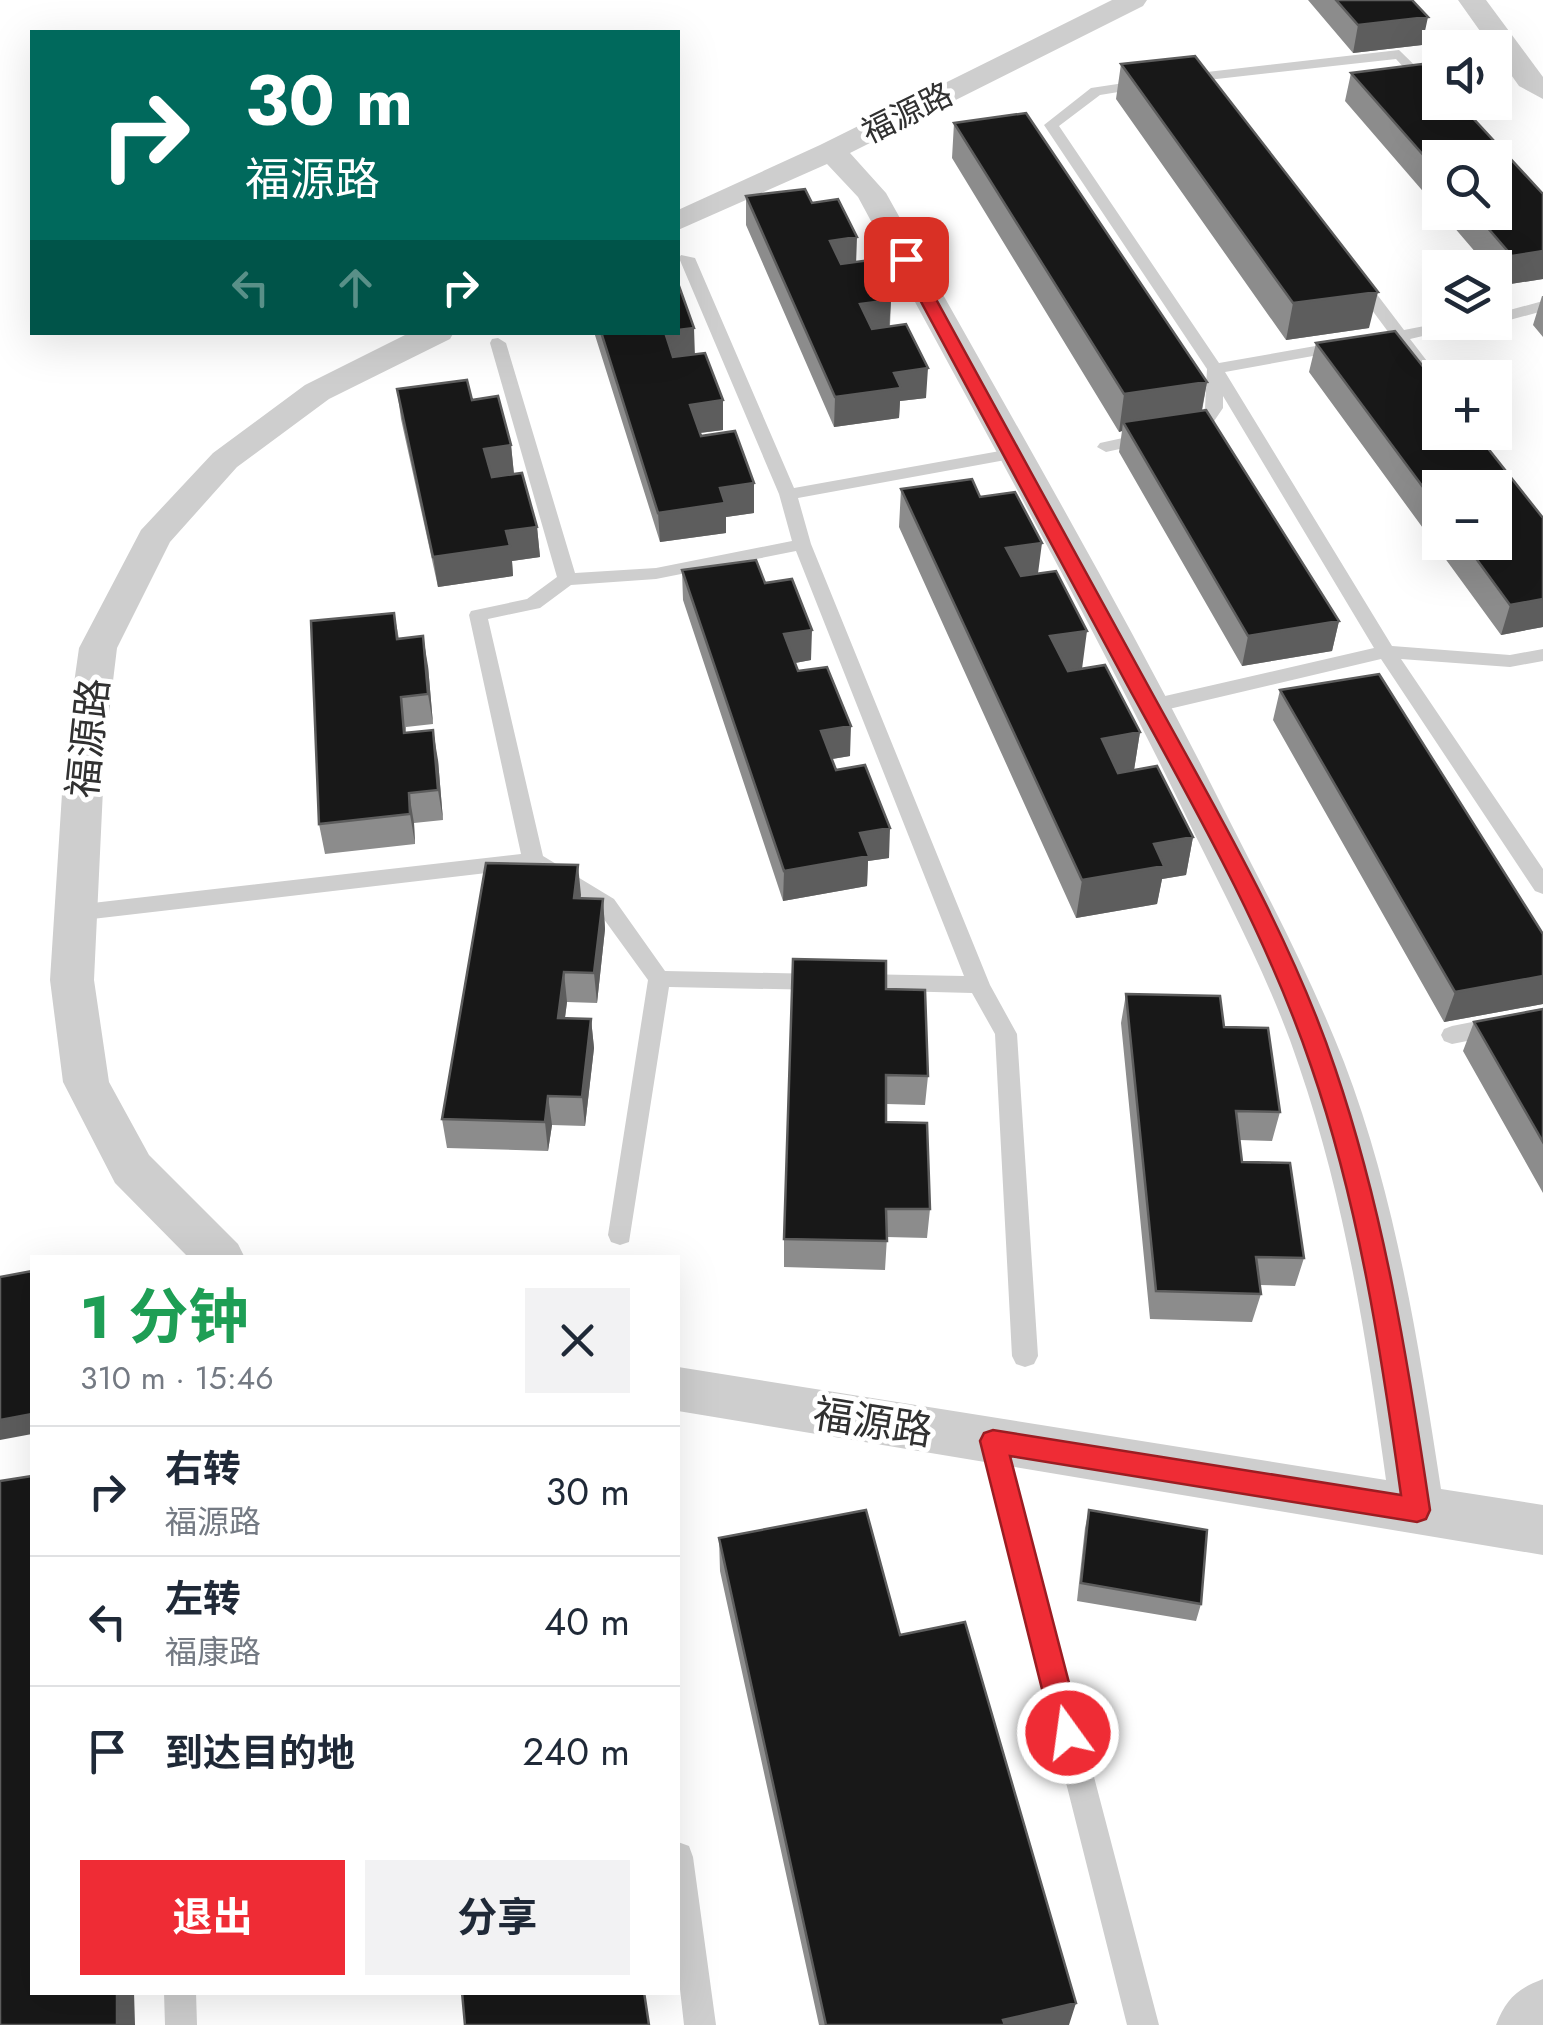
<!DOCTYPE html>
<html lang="zh">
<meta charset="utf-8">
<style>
body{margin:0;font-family:Jost,"Noto Sans SC",sans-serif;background:#f2f2f3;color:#1f2937;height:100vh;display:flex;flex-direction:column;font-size:38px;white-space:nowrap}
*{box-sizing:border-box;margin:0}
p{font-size:32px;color:#747a83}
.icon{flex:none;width:55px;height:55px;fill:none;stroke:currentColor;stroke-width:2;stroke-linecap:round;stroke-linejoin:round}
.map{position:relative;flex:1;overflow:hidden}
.details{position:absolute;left:30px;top:1255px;width:650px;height:740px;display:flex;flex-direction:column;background:#fff;border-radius:0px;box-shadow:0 10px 40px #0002}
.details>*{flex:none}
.hud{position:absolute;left:30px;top:30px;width:650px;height:305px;border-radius:0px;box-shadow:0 10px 40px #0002;background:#00695c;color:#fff;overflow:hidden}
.tools{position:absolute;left:1422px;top:30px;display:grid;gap:20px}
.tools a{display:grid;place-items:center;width:90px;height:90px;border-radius:0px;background:#fff;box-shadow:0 10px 40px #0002;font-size:50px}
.pin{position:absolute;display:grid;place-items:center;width:85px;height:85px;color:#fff;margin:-42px;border-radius:20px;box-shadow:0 5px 15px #0006}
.me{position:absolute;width:110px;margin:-55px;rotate:346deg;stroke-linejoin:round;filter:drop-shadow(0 0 8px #0008)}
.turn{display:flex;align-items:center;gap:35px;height:210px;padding:0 50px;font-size:45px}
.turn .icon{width:130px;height:130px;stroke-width:2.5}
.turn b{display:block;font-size:70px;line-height:85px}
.lanes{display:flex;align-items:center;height:95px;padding:0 50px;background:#0003;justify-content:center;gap:50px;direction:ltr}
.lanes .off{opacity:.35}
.round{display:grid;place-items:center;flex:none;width:105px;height:105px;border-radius:0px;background:#f2f2f3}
.overview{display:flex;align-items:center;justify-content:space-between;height:170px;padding:0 50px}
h1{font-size:60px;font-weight:700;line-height:75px;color:#1e9e55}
.button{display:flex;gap:20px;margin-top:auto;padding:20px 50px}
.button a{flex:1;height:115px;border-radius:0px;background:#ef2c35;color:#fff;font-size:40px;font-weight:700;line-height:115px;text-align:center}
.button a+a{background:#f2f2f3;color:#1f2937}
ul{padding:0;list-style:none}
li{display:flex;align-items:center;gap:30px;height:130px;padding:0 50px;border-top:2px solid #e0e1e3}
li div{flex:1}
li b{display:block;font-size:38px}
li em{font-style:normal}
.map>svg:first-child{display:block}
</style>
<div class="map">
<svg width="1543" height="2025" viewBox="0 0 1543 2025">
<rect width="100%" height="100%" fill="#fff"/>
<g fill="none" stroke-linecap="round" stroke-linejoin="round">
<path fill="#cecece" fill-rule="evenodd" d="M1399,50l41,40v12h3h-8l-39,-43 -215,24 -7,-4 7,-4z
M1144,80l5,1v6l-49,8 -41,31 160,237 170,-30 -40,-54 8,-5 6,2 41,54 41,-8h38l-73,17 30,39v16l-6,-1 -38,-52 -171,31 167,274 118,9 33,-6v12l-33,6 -109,-8 142,210v25l-8,-3 -154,-232 -229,54 -10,-7 10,-7 222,-51 -151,-252v12l-15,22 -22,4 -9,-5 19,-7 9,-14 2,-39 -163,-244 47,-37z
M681,255l14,3 99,230 217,-39 9,5 -9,5 -213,39 13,46 179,441 27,49 21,322 -4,8 -9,3 -9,-3 -4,-8 -17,-322 -23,-41 -114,-3 -11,-8 11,-8 106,2 -168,-425 -140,28 -85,6 -31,23 -52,11 55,237 71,43 51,72 156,3 11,8 -11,8 -152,-3 -40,255 -9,3 -9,-3 -3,-7 40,-255 -50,-69 -68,-43 -455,53 -11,-8 11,-8 446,-51 -52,-239 2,-4 56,-12 30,-22 -67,-234 2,-4 6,-1 8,5 69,230 81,-5 136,-27 -13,-47 -100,-236z
M1543,301v10l-48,13 -6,-2h6v-8z
M1150,432l9,5 -3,4 -50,11 -9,-5 3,-4z
M1543,1008v18l-91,18 -8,-3 -3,-6 3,-6 8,-3z
M993,1429l9,4 4,8 153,584h-32l-147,-584 4,-8z
M678,1842l11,4 4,11 23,168h-32l-6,-54z
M164,1992h32l1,33h-32z"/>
<path fill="#cecece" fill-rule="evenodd" d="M1112,0h35l-4,6 -293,147 36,40c114,205 233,407 338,617 42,83 86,165 120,252 52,136 75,284 97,427l102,16v50l-865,-144v-44l708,113c-19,-139 -41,-280 -87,-414 -29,-88 -75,-171 -115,-254 -102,-209 -216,-411 -326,-615l-31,-33 -149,66v-20l142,-65z
M1458,0h28l57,77v22l-24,-13z
M411,332h43l-4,7 -121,60 -92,68 -67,75 -53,106 -12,99 -11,233 15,102 40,73 89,89 7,14h-56l-74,-75 -52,-101 -13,-102 15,-233 14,-99 62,-118 72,-77 92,-68z
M1543,1979v46h-47c10,-26 21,-36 47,-46z"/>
</g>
<path fill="#8c8c8c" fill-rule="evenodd" d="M1308,0h104l10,45 -69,8z
M1121,64l248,264 -83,12 -170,-241z
M1351,73l192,121v85l-39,6 -9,-10v-7h-6l-48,-56h54l-55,-54v53l-95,-110z
M954,123l253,259 -5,29 137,210 -7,30 -90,15 -123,-214 3,-21 -3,1 -167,-274z
M746,196l66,7 45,59 34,38 -1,26 36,72 -26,3 -1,17 -65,9 -88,-202z
M1542,296h1v41l-10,-12z
M594,332h84l17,22 28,46v30l-23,3 54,80 -28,4v16l-66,9z
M1316,343l227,175v109l-42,8 -192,-263zM1440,488l55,54h-55z
M397,389l75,11 39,45 3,29 23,53 3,30 -28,4 1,15 -75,11 -37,-168z
M901,489l79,8 58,77 44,94 58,64 -6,38 59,67 -7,38 -24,4 -5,25 -81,14 -177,-391z
M682,570l83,13 46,77 -16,3 3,8 52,85 -18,3 4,11 53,88 -21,3 -1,25 -84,15 -100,-301z
M394,613l5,26 29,27 5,58 -27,3v5l32,28 5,60 -29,3 1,21 -90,10 -6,-30z
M1280,690l263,244v70l-99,18 -171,-302z
M581,895l-1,3 23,1 2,30 -8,74 -30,-1 -2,16 26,1 3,29 -9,78 -33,-1 -4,26 -101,-3 -5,-29z
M886,989l42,87 -3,29 -39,-1v18l44,87 -3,29 -40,-1 -2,33 -101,-3v-28z
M1126,994l98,33 56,85 -8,29 -33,-1 3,22 62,96 -9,28 -35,-1 1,9 -9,28 -102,-3 -29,-296z
M1543,1009v184l-80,-142 11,-29z
M1089,1510l112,94 -5,17 -119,-20 8,-73z
M719,1538l181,97 169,390h-250l-99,-454z"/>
<path fill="#5d5d5d" d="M1428,17l-6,28 -69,8 5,-28z
M857,237l-1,29 -27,3 1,-28z
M1543,251v28l-39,6 8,-29z
M1378,292l-9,36 -83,12 7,-37z
M891,300l-2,29 -30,4 1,-29z
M694,328l1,29 -30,4 -1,-29h14v-2z
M928,368l-2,30 -26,3 -1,17 -65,9 1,-30 59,-24z
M1207,382l-7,37 -77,3 -1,9 -3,1 5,-38z
M723,400v30l-32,4 -1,-29z
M511,445l3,30 -26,4 -4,-30z
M754,483v30l-28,4v16l-66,9 -2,-29 62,-25z
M537,527l3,30 -28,4 1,15 -75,11 -5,-30 73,-26z
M1042,543l-5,38 -34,5 3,-38z
M1543,599v28l-42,8 9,-30z
M1339,621l-7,30 -90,15 6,-30z
M812,630l-1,30 -27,5v-31z
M1087,631l-5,38 -37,5 5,-38z
M423,636l5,30 5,58 -5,-30z
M851,726l-1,30 -30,5 1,-30z
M433,730l5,30 5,60 -5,-30z
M1140,732l-6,38 -38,7 6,-38z
M409,793l5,30 1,21 -5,-30z
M890,828l-1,30 -21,3 -1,25 -84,15 1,-30 76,-38z
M1193,837l-7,38 -24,4 -5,25 -81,14 6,-38 72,-36z
M578,865l3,30 -4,33 -3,-30z
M603,899l2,30 -8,74 -3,-30z
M564,972l3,30 -6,45 -3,-29z
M1543,976v28l-99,18 11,-30z
M591,1019l3,29 -9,78 -3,-29z
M548,1096l4,29 -4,26 -3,-29z
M32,1414v20l-32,6v-20z
M117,1992h17l1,33h-18z
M1076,2003l-7,22h-67l1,-5z"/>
<path fill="#181818" stroke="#5d5d5d" stroke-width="2.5" d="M1336,0h76l16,17 -70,8z
M1195,56l183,236 -85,11 -172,-239z
M1422,64l18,19v19h18l85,92v57l-31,5 -38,-44h21v-54h-55v16l-89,-101z
M1026,113l181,269 -83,12 -170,-271z
M805,189l7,14 26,-4 19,38 -27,4 11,23 29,-4 21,40 -31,4 12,25 34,-5 22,44 -34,5 7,15 -66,9 -89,-201z
M678,286h1l15,42 -16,2z
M1395,331l45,57v44h35l68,86v81l-33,6 -46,-63h31v-54h-55v22l-124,-167z
M601,332h64l8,25 32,-4 18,47 -33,5 11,31 34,-5 19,52 -34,5 5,15 -67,10z
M467,380l5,20 26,-4 13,49 -27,4 8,28 30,-4 15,54 -31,4 4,15 -77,11 -36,-168z
M1206,410l133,211 -91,15 -125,-214z
M972,479l8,18 35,-5 27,51 -36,5 15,28 35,-5 31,60 -37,5 18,35 37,-6 35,67 -38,7 16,34 39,-7 36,71 -39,7 10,22 -82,14 -181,-391z
M756,560l9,23 27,-4 20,51 -28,4 14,37 29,-4 24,59 -30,5 15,39 29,-5 25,63 -30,5 9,23 -85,15 -102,-301z
M394,613l3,26 26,-3 5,58 -27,3 3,36 29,-3 5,60 -29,3 1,21 -91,10 -8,-203z
M1379,674l164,260v42l-88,16 -175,-302z
M486,863l92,2 -4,33 29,1 -9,74 -30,-1 -6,46 33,1 -9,78 -34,-1 -3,26 -103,-3z
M793,959l93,2v28l39,1 3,86 -42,-1v47l41,1 3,86h-44l1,32 -103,-2z
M1126,994l94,2 4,31 44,1 12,84 -44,-1 6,51 48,1 14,95 -48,-1 5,37 -105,-3z
M1543,1009v133l-69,-120z
M32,1271v143l-32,6v-143z
M32,1476v516h85v33h-117v-544z
M866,1510l34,125 65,-13 111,381 -73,17 2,5h-179l-107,-487z
M1089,1510l118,20 -6,74 -120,-21z
M462,1992h182l5,33h-184z"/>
<path fill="#ef2c35" stroke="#9b1d22" stroke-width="2.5" d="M900,255l14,4c81,148 162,295 243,443 64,116 136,240 178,366 49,144 73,293 95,442l-4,9 -9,3 -407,-66 72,277 -4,10 -10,4 -11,-4 -4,-10 -73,-292 4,-8 9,-3 408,65c-20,-144 -42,-290 -90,-429 -44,-130 -114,-254 -180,-374 -77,-145 -155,-289 -233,-433z"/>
<g text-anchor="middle" stroke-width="10" stroke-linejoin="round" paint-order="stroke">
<g font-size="32" fill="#313131" stroke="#fff">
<text transform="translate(907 113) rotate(-26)" y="11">福源路</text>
</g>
<g font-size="40" fill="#313131" stroke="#fff">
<text transform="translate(88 738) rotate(-84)" y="14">福源路</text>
<text transform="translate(873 1422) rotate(9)" y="14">福源路</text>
</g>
</g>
</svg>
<div class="tools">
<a><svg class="icon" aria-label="sound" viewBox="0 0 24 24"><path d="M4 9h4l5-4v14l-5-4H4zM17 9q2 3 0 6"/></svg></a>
<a><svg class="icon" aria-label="search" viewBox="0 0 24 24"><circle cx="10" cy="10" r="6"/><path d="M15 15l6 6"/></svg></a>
<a><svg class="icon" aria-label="layers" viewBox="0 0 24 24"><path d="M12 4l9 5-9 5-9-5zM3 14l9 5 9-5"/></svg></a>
<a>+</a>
<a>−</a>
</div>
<div class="pin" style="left:906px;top:259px;background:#d93025"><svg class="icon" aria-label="arrive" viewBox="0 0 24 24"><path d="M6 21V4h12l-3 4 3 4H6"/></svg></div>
<svg class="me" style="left:1068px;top:1733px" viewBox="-20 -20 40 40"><circle r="17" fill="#ef2c35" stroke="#fff" stroke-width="3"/><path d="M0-11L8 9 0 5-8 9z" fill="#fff"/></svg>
<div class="hud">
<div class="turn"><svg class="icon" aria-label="right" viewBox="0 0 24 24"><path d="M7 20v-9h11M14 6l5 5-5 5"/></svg><div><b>30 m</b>福源路</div></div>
<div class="lanes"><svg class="icon off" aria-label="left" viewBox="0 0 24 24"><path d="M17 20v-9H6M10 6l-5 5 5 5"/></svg><svg class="icon off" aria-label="ahead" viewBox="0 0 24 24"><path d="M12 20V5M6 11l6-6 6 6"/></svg><svg class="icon" aria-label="right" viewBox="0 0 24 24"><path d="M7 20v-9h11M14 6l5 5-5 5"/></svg></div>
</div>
<section class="details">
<div class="overview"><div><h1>1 分钟</h1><p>310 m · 15:46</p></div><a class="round"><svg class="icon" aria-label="close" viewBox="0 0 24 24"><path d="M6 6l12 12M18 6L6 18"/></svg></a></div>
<ul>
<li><svg class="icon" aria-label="right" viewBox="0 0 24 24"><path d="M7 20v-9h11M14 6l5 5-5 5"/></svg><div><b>右转</b><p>福源路</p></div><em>30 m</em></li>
<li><svg class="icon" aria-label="left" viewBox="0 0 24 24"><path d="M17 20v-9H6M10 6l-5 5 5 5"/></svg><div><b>左转</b><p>福康路</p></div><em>40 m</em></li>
<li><svg class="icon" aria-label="arrive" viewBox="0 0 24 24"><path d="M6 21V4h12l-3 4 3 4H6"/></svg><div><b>到达目的地</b></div><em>240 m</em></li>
</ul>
<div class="button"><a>退出</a><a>分享</a></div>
</section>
</div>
